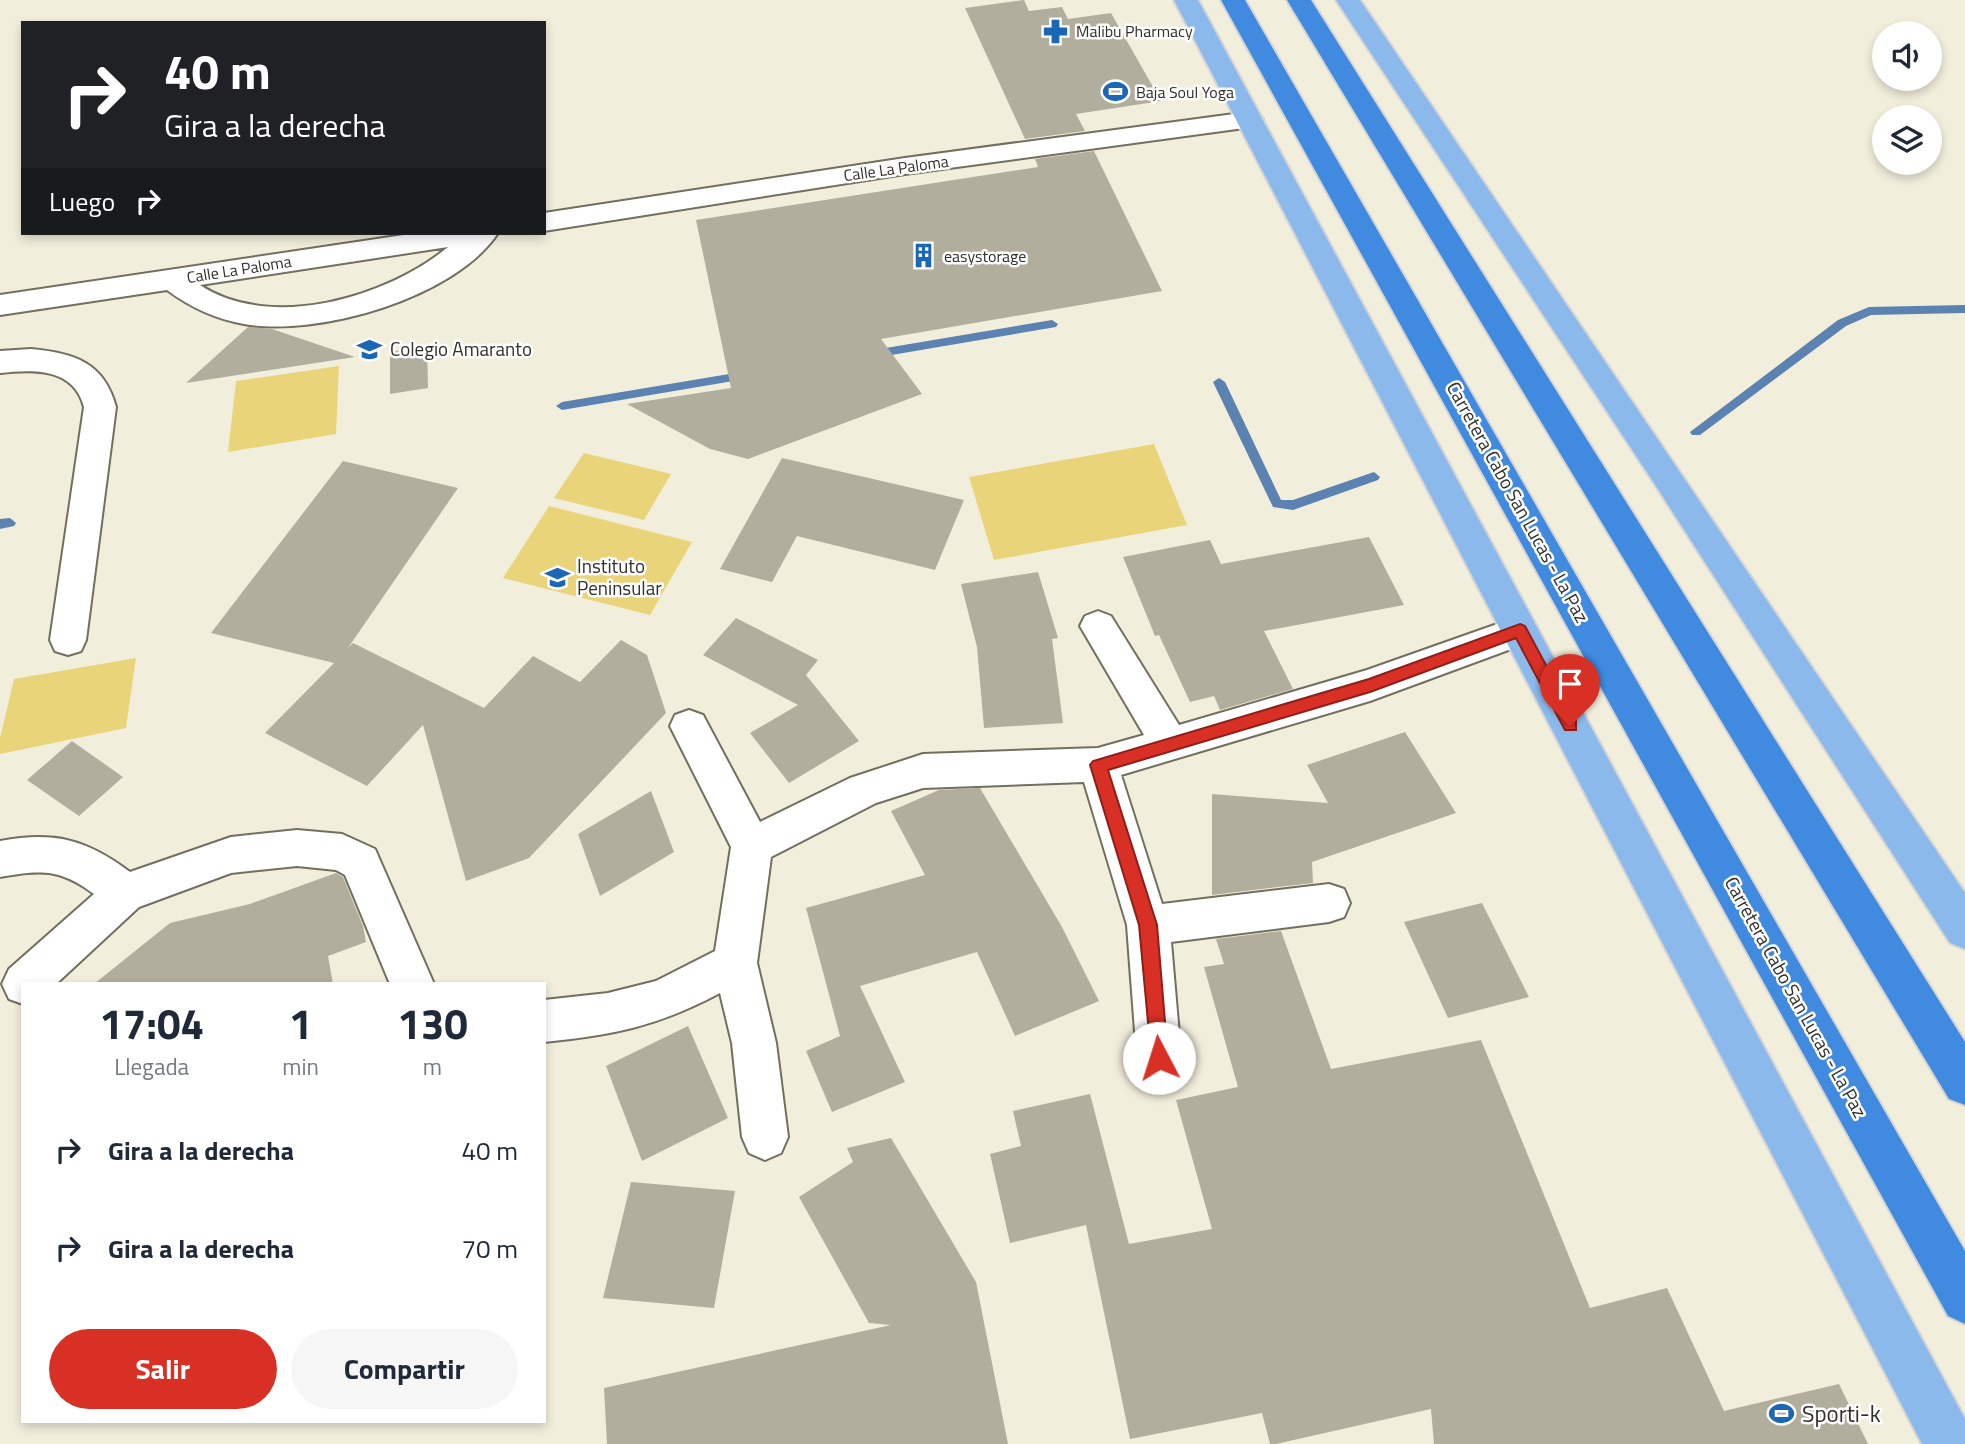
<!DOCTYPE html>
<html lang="es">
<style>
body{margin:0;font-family:"Titillium Web",sans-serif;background:#f6f6f7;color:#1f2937;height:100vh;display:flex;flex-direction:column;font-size:26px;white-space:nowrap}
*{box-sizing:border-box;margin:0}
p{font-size:23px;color:#747a83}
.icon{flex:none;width:38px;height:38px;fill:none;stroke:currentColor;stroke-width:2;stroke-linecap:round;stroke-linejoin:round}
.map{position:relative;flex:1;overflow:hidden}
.details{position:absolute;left:21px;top:982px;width:525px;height:441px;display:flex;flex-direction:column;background:#fff;border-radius:0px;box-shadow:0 4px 10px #0003}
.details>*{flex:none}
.hud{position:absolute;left:21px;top:21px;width:525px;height:214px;border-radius:0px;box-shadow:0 4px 10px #0003;background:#202124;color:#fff;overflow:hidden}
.tools{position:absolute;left:1872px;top:21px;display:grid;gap:14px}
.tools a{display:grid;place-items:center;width:70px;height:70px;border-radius:50%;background:#fff;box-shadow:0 4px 10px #0003;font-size:35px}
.pin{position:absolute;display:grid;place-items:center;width:60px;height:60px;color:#fff;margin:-72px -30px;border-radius:50% 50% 50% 0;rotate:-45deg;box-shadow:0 0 7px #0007}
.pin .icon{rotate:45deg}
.me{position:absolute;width:77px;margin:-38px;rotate:355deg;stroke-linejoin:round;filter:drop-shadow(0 0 5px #0008)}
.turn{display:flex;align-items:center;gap:24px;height:147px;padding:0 28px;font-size:32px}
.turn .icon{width:91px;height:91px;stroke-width:2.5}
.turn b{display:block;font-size:49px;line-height:60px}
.then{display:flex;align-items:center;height:66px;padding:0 28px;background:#0003;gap:14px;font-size:26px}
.eta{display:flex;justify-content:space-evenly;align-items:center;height:119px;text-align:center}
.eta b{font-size:42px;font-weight:700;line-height:49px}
.action{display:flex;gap:14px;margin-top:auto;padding:14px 28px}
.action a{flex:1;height:80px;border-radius:42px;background:#d93025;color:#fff;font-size:28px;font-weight:700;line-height:80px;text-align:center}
.action a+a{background:#f6f6f7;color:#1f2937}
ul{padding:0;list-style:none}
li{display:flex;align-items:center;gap:21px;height:98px;padding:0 28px}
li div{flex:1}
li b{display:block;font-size:26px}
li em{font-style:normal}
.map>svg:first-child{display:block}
</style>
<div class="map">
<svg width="1965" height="1444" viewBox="0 0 1965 1444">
<rect width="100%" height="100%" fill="#f2eedc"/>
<path fill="#ead479" d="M339,366l-3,68 -108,18 8,-71z
M1154,444l33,81 -193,35 -25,-83z
M584,453l87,21 -27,46 -90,-22z
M549,506l143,36 -42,73 -147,-37z
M136,658l-10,70 -126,26v-16l14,-59z"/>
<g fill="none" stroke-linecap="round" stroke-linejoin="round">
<path fill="#5b82b0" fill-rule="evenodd" d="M1965,305v8l-94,2 -25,11 -146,109h-8l-2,-3 148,-112 31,-13z
M1052,320l6,4 -2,3 -182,31 -6,-4 6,-4z
M747,371l4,1v6l-189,32 -6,-4 6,-4z
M1219,378l6,4 56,118h12l81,-28 6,5 -2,3 -85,30 -20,-3 -60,-125z
M10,518l6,5 -2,3 -14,3v-10z"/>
</g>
<path fill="#b2ae9d" d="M1024,0l5,11 33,-4 6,12 43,-6 50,88 -85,13 9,17 -60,8 -60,-131z
M1094,151l68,140 -281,48 41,55 -174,65 -38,-10 -83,-45 104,-16 -35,-168 342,-53 -3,-8z
M248,327l24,2 83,28 -169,26z
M427,346l1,42 -38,6v-42z
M782,458l182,42 -29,70 -138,-34 -25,46 -52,-13z
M343,461l115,27 -110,160 5,-5 131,65 49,-52 47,26 41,-42 26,15 19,58 -137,145 -63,23 -43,-156 -56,61 -102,-53 69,-70 -123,-30z
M1369,537l35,68 -140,26 29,58 -73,21 -6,-14 -24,6 -31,-67 -4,1 -32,-79 87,-17 11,24z
M1038,572l20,66 -6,1 11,84 -79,5 -7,-81 -16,-63z
M736,618l82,42 -12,15 53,66 -70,42 -39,-50 48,-28 -95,-50z
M1405,732l51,81 -144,49 1,21 -101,12v-101l116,9 -21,-38z
M72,741l51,36 -44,39 -52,-36z
M980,788l82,139 37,74 -84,35 -38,-84 -117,34 45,96 -73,30 -26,-61 34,-15 -34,-128 119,-33 -34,-64 48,-21z
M651,791l23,61 -74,44 -22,-62z
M336,873l7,4 20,49 3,16 -38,14 5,28h-239l76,-61 80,-19z
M1482,903l47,94 -81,21 -44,-96z
M1281,931l50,138 150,-29 109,268 77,-20 57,123 115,-27 29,60h-434l-3,-35 -155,35h-6l-8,-31 -132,26 -44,-214 -76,18 -20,-89 31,-8 -8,-35 77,-17 39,150 83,-15 -36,-129 62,-13 -34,-120 20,-3 -8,-25z
M688,1026l40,92 -86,43 -36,-95z
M891,1138l85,144 32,162h-401l-3,-56 287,-63 -22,-2 -70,-126 54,-35 -6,-14z
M631,1182l104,9 -21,117 -111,-10z"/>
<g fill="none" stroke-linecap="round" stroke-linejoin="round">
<defs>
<path id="minor" d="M1249,112l10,2 4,6 -4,6 -354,48 -361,57v-18l361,-55z
M417,233h81c-43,65 -180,104 -254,91 -29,-5 -54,-17 -77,-34l-167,25v-20zM448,247c-60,50 -177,85 -248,38z
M31,349c43,4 73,13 85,58l-30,233 -5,11 -13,4 -13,-4 -5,-11 34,-233c-10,-39 -50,-38 -84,-34v-22z
M1098,611l13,5 68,109 188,-55 153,-54 13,5 5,10 -5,10 -163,60 -249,74 41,129 167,-20 15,5 6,14 -6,14 -15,5 -158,20 10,116 -6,16 -16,6 -16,-6 -6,-16 -10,-133 -43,-143 -161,6 -47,15 -105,54 -14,106 19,80 12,94 -7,16 -16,7 -16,-7 -7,-16 -10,-94 -12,-50c-62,33 -106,42 -176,49v-42l64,-7 48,-12 59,-30 16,-104 -61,-121 5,-11 14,-5 14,5 57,107 90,-44 73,-24 175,-6 46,-13 -64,-109 5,-10z
M297,830l45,4 33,15 59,135h-44l-45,-109 -9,-5 -39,-4 -66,7 -92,34 -83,77h-33v20l-14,-5 -7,-15 7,-15 85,-75c-35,-26 -53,-24 -94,-17v-36c54,-10 86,-2 130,31l101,-35z"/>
<path id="major" d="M1174,0h24l767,1419v25h-43z
M1336,0h24l605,893v56l-15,-6 -296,-460z"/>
<path id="highway" d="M1221,0h24l720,1251v73l-17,-8z
M1287,0h24l654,1042v63l-16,-6z"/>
</defs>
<use href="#minor" stroke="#726f5e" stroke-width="4"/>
<use href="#major" stroke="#d6d5d4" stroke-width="4"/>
<use href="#highway" stroke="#d6d5d4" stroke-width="4"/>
<use href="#minor" fill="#fff" fill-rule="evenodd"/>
<use href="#major" fill="#8cb9ec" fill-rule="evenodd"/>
<use href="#highway" fill="#408adf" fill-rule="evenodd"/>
</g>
<path fill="#d93025" stroke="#8d1f18" stroke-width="2" d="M1520,624l5,2 51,95v9h-11l-49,-92 -146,54 -262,78 49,155 11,133 -3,7 -6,2 -7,-2 -13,-140 -49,-160 3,-4 276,-82z"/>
<defs>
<symbol id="pharmacy-bare" viewBox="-9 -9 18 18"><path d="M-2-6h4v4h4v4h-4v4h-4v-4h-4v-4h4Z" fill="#1c66b6" stroke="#fff" stroke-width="2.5" paint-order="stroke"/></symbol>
<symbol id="stadium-bare" viewBox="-9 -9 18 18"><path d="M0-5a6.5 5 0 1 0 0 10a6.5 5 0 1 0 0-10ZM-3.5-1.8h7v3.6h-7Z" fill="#1c66b6" stroke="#fff" stroke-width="2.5" paint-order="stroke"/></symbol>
<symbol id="building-bare" viewBox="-9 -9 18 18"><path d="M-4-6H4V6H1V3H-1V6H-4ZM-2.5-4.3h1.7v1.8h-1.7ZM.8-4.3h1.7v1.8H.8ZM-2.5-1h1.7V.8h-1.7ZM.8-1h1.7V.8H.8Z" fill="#1c66b6" stroke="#fff" stroke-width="2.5" paint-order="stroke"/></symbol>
<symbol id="school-bare" viewBox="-9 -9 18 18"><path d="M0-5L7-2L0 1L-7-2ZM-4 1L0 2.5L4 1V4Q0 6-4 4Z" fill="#1c66b6" stroke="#fff" stroke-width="2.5" paint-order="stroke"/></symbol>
<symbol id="university-bare" viewBox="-9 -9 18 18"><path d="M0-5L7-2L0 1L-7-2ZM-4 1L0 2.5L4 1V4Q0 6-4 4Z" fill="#1c66b6" stroke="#fff" stroke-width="2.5" paint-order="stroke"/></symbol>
</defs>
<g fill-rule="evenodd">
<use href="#pharmacy-bare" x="1038" y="14" width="35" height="35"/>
<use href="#stadium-bare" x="1098" y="74" width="35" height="35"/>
<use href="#building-bare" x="906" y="238" width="35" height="35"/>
<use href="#school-bare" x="352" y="332" width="35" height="35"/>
<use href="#university-bare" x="540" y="560" width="35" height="35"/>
<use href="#stadium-bare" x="1764" y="1396" width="35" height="35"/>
</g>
<g text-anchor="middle" stroke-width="5" stroke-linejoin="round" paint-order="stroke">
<g font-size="16" fill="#302f28" stroke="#fff" text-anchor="start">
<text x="1076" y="37">Malibu Pharmacy</text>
<text x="1136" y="98">Baja Soul Yoga</text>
<text x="944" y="262">easystorage</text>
</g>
<g font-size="16" fill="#302f28" stroke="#fff">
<text transform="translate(896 168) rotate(-8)" y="6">Calle La Paloma</text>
<text transform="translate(239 269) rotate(-9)" y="6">Calle La Paloma</text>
</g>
<g font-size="19" fill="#302f28" stroke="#fff" text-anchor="start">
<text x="390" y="356">Colegio Amaranto</text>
<text x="577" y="573">Instituto<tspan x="577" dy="22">Peninsular</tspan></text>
</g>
<g font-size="19" fill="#302f28" stroke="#fff">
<text transform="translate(1518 502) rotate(61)" y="7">Carretera Cabo San Lucas - La Paz</text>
<text transform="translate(1796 997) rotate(61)" y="7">Carretera Cabo San Lucas - La Paz</text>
</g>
<g font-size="23" fill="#302f28" stroke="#fff" text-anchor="start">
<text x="1802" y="1422">Sporti-k</text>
</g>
</g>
</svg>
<div class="tools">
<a><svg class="icon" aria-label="sound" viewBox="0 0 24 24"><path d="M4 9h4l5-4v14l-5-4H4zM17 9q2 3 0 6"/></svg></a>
<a><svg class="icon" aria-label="layers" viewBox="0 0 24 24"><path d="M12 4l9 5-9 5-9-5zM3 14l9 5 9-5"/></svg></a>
</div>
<div class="pin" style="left:1570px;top:726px;background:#d93025"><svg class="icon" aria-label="arrive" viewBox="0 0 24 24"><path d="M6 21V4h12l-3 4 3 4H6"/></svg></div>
<svg class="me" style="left:1159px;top:1058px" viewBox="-20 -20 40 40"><circle r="19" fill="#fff"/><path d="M0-13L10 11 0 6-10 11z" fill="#d93025"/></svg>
<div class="hud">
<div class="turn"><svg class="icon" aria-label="right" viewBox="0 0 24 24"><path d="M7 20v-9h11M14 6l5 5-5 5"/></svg><div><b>40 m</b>Gira a la derecha</div></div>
<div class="then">Luego<svg class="icon" aria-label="right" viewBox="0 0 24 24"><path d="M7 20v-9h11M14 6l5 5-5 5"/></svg></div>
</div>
<section class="details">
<div class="eta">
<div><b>17:04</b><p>Llegada</p></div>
<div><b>1</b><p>min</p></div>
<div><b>130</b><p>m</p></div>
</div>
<ul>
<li><svg class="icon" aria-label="right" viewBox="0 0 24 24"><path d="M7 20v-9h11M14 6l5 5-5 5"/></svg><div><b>Gira a la derecha</b></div><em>40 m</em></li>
<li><svg class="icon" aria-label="right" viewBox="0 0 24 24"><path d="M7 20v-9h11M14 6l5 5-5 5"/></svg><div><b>Gira a la derecha</b></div><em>70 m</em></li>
</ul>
<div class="action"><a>Salir</a><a>Compartir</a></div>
</section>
</div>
